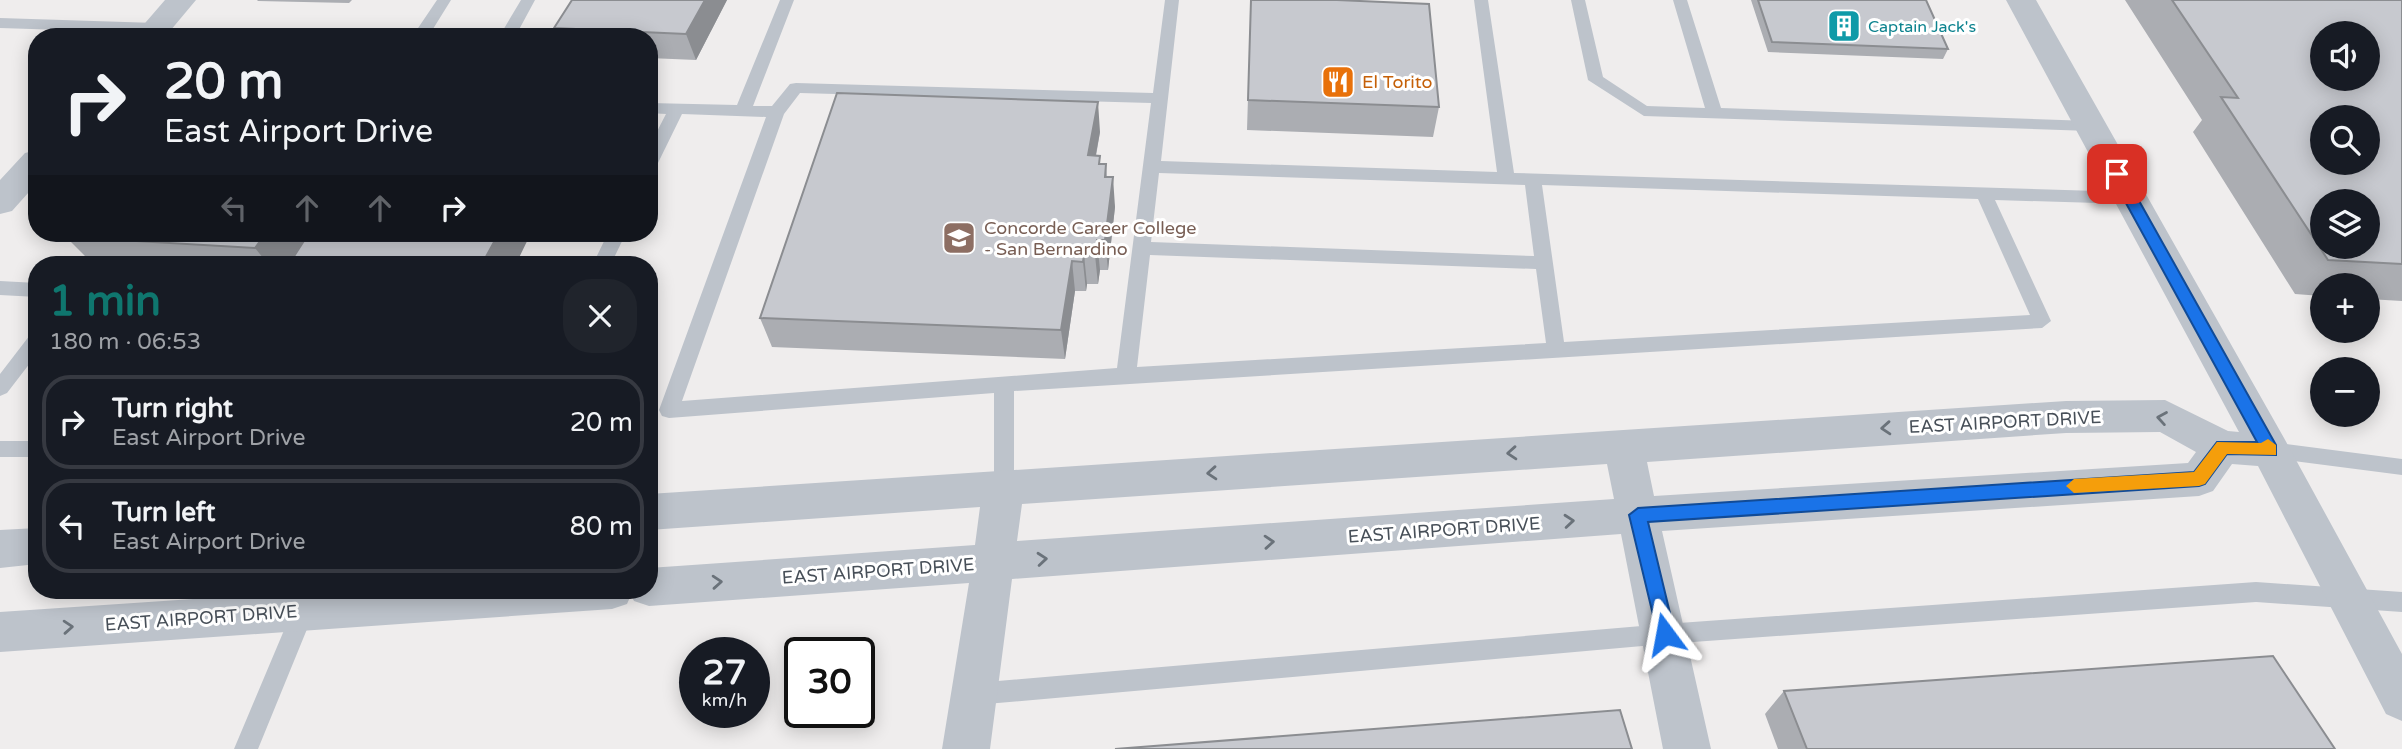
<!DOCTYPE html>
<meta charset="utf-8">
<style>
body{margin:0;font-family:"Varela Round",sans-serif;background:#20242c;color:#f1f3f6;height:100vh;display:flex;flex-direction:column;font-size:26px;white-space:nowrap}
*{box-sizing:border-box;margin:0}
p{font-size:23px;color:#9ea1a6}
.icon{flex:none;width:38px;height:38px;fill:none;stroke:currentColor;stroke-width:2;stroke-linecap:round;stroke-linejoin:round}
.map{position:relative;flex:1;overflow:hidden}
.sheet{position:absolute;left:28px;top:256px;width:630px;height:343px;display:flex;flex-direction:column;background:#171b24;border-radius:28px;box-shadow:0 4px 18px #0003}
.sheet>*{flex:none}
.hud{position:absolute;left:28px;top:28px;width:630px;height:214px;border-radius:28px;box-shadow:0 4px 18px #0003;background:#171b24;color:#f1f3f6;overflow:hidden}
.controls{position:absolute;left:2310px;top:21px;display:grid;gap:14px}
.controls a{display:grid;place-items:center;width:70px;height:70px;border-radius:50%;background:#171b24;box-shadow:0 4px 18px #0003;font-size:35px}
.speed{position:absolute;left:679px;top:637px;display:flex;gap:14px;font-size:35px;font-weight:700;text-align:center}
.speed>*{display:grid;place-content:center;width:91px;height:91px;border-radius:50%;background:#171b24;box-shadow:0 4px 18px #0003;line-height:1}
.speed small{font-size:18px;font-weight:400}
.speed .limit{border:4px solid #111;border-radius:10px;background:#fff;color:#111}
.pin{position:absolute;display:grid;place-items:center;width:60px;height:60px;color:#fff;margin:-30px;border-radius:14px;box-shadow:0 4px 10px #0006}
.me{position:absolute;width:77px;margin:-38px;rotate:347deg;stroke-linejoin:round;filter:drop-shadow(0 0 5px #0008)}
.turn{display:flex;align-items:center;gap:24px;height:147px;padding:0 21px;font-size:32px}
.turn .icon{width:91px;height:91px;stroke-width:2.5}
.turn b{display:block;font-size:49px;line-height:60px}
.lanes{display:flex;align-items:center;height:66px;padding:0 21px;background:#0003;justify-content:center;gap:35px;direction:ltr}
.lanes .off{opacity:.35}
.round{display:grid;place-items:center;flex:none;width:74px;height:74px;border-radius:28px;background:#20242c}
.summary{display:flex;align-items:center;justify-content:space-between;height:119px;padding:0 21px}
h1{font-size:42px;font-weight:800;line-height:52px;color:#0f766e}
ul{padding:0;list-style:none}
li{display:flex;align-items:center;gap:21px;height:94px;margin:0 14px 10px;padding:0 7px;border:4px solid #363941;border-radius:28px}
li div{flex:1}
li b{display:block;font-size:26px}
li em{font-style:normal}
.map>svg:first-child{display:block}
</style>
<div class="map">
<svg width="2402" height="749" viewBox="0 0 2402 749">
<rect width="100%" height="100%" fill="#efeded"/>
<g fill="none" stroke-linecap="round" stroke-linejoin="round">
<path fill="#bdc3cb" fill-rule="evenodd" d="M437,0h14l-23,37h-16z
M521,0h14l-20,37h-16z
M780,0h14l-41,106h19l18,-22 6,-1 357,10 12,-93h14l-18,161 336,11 -23,-172h14l26,173 616,19 9,6 -9,6 -135,-4 56,121 -9,7 -1028,63v97l-3,6 -7,3 -7,-3 -3,-6v-95l-325,25 -7,-2 -3,-6 107,-293 -84,-3 -25,51 -8,6v-24l17,-33 -17,-1v-10l88,2zM800,93l351,10 -34,265 -435,33 102,-287zM1159,173l366,12 9,71 -383,-14zM1542,185l436,14 52,116 -466,27zM1150,255l386,14 10,74 -409,24z
M1571,0h14l18,77 44,29 58,2 -32,-108h14l34,108 369,13 8,5 -8,5 -446,-15 -56,-36z
M0,18l156,5 8,5 -8,5 -156,-5z
M259,28l126,4 8,5h-145z
M608,233h18l-15,31h-18z
M0,281l37,2v14l-37,-2z
M37,333v21l-30,39 -7,3v-22l30,-39z
M0,441h37v16h-37z
M2270,442l132,17v16l-132,-17 -7,-2 -3,-6 3,-6z
M2256,582l146,10v20l-146,-10 -591,42 -690,61 -8,-3 -3,-8 3,-8 8,-3 690,-59z
M301,590h22l-65,159h-24z"/>
<path fill="#bdc3cb" fill-rule="evenodd" d="M165,0h31l-31,37h-32z
M2006,0h30l248,438 118,216v67l-16,-7 -128,-248 -26,-2 -19,27 -14,5 -537,35 49,218h-48l-42,-215 -609,45 -22,170h-48l27,-166 -320,23 -15,-5 -3,-6 -4,9 -15,5 -612,43v-40l328,-22h321v-22l326,-23 5,-38 -331,23v-36l1417,-93 99,-1 63,31 11,1zM2160,432l36,20 -8,11 -534,33 -7,-34 419,-29zM1607,464l7,35 -597,42 5,-37z
M37,150v33l-25,28 -12,3v-34l25,-27z
M37,528v36l-37,4v-38z"/>
</g>
<path fill="#abadb2" d="M257,0h95l-3,3 -91,-2z
M571,0h156l-31,60 -47,-2v-21h-91l-4,-9 18,-27z
M1251,0l188,107 -6,30 -186,-7z
M1751,0h175l22,49 -5,10 -175,-7z
M2125,0h277v301l-34,-2v-14h-46v11l-27,-2 -102,-162 9,-12z
M1100,132l-4,24h4v8h6l1,13 8,30 -7,63h-8l-2,14h-11l-1,7h-11l-10,68 -293,-12 -12,-29z
M309,233l-21,31h-195l-27,-27z
M1784,691l551,58h-557l-13,-35z"/>
<path fill="#8b8d91" d="M705,0h22l-31,60 -10,-26z
M1098,102l2,30 -10,54 -2,-31z
M1113,177l2,30 -7,63 -3,-30z
M266,233h43l-21,31h-20l-13,-16z
M499,233h32l-15,31h-34z
M1097,240l3,30 -2,14 -3,-29z
M1084,255l3,29 -1,7 -3,-29z
M1072,261l3,30 -10,68 -4,-29z"/>
<path fill="#c7c9cf" stroke="#8b8d91" stroke-width="2" fill-rule="evenodd" d="M572,0h133l-19,34 -132,-6z
M1251,0h86l92,4 10,103 -191,-7z
M1758,0h168l22,49 -176,-7z
M2172,0h230v264l-74,-4 -107,-163 17,1zM2322,33h46v46h-46zM2322,117h46v46h-46zM2322,201h46v46h-46z
M837,93l261,9 -10,53 12,1 -1,8h7l-1,13h8l-8,63h-8l-2,15h-11l-1,7 -11,-1 -11,69 -301,-12z
M70,233h196l-11,15 -189,-11z
M309,233h190l-17,31h-193z
M2273,656l62,93h-528l-23,-58z
M1620,710l12,39h-517z"/>
<defs><path id="oneway-chevron" d="M-2-3.5L2.5 0L-2 3.5" fill="none" stroke-width="1.6" stroke-linecap="round" stroke-linejoin="round" transform="scale(1.75)"/></defs>
<g stroke="#6a727a">
<use href="#oneway-chevron" transform="translate(2162 418) rotate(-170)"/>
<use href="#oneway-chevron" transform="translate(1886 428) rotate(176)"/>
<use href="#oneway-chevron" transform="translate(1512 453) rotate(176)"/>
<use href="#oneway-chevron" transform="translate(1212 473) rotate(176)"/>
<use href="#oneway-chevron" transform="translate(1569 521) rotate(-5)"/>
<use href="#oneway-chevron" transform="translate(1269 542) rotate(-4)"/>
<use href="#oneway-chevron" transform="translate(1042 559) rotate(-5)"/>
<use href="#oneway-chevron" transform="translate(717 582) rotate(-4)"/>
<use href="#oneway-chevron" transform="translate(68 627) rotate(-4)"/>
</g>
<path fill="#1a73e8" stroke="#114b97" stroke-width="2" d="M2117,169l7,5 152,271v10l-49,-1 -22,30 -6,2 -551,36 27,112 -3,6 -7,2 -6,-2 -30,-125 9,-7 556,-36 23,-30h40l-147,-268z"/>
<path fill="#f59e0b" d="M2268,439l8,6v10l-49,-1 -22,30 -6,2 -125,7 -8,-7 8,-7 120,-7 23,-30 44,1z"/>
<defs>
<symbol id="building-square" viewBox="-11 -11 22 22"><rect x="-9" y="-9" width="18" height="18" rx="4" fill="#0f9aa8" stroke="#fff"/><path d="M-4-6H4V6H1V3H-1V6H-4ZM-2.5-4.3h1.7v1.8h-1.7ZM.8-4.3h1.7v1.8H.8ZM-2.5-1h1.7V.8h-1.7ZM.8-1h1.7V.8H.8Z" fill="#fff"/></symbol>
<symbol id="restaurant-square" viewBox="-11 -11 22 22"><rect x="-9" y="-9" width="18" height="18" rx="4" fill="#e8710a" stroke="#fff"/><path d="M-5-6h1v4h1v-4h1v4h1v-4h1v5L-1.5 .5V6h-2V.5L-5-1ZM5-6V6H3V1.5H1.5Q1.5-4 5-6Z" fill="#fff"/></symbol>
<symbol id="university-square" viewBox="-11 -11 22 22"><rect x="-9" y="-9" width="18" height="18" rx="4" fill="#8d6e63" stroke="#fff"/><path d="M0-5L7-2L0 1L-7-2ZM-4 1L0 2.5L4 1V4Q0 6-4 4Z" fill="#fff"/></symbol>
</defs>
<g fill-rule="evenodd">
<use href="#building-square" x="1825" y="7" width="38" height="38"/>
<use href="#restaurant-square" x="1319" y="63" width="38" height="38"/>
<use href="#university-square" x="940" y="219" width="38" height="38"/>
</g>
<g text-anchor="middle" stroke-width="6" stroke-linejoin="round" paint-order="stroke">
<g font-size="16" fill="#0d838f" stroke="#fff" text-anchor="start">
<text x="1868" y="32">Captain Jack's</text>
</g>
<g font-size="18" fill="#c56008" stroke="#fff" text-anchor="start">
<text x="1362" y="88">El Torito</text>
</g>
<g font-size="18" fill="#785e54" stroke="#fff" text-anchor="start">
<text x="984" y="234">Concorde Career College<tspan x="984" dy="21">- San Bernardino</tspan></text>
</g>
<g font-size="18" fill="#474f58" stroke="#fff">
<text transform="translate(2005 422) rotate(-3)" y="6">EAST AIRPORT DRIVE</text>
<text transform="translate(1444 530) rotate(-4)" y="6">EAST AIRPORT DRIVE</text>
<text transform="translate(878 571) rotate(-4)" y="6">EAST AIRPORT DRIVE</text>
<text transform="translate(201 618) rotate(-4)" y="6">EAST AIRPORT DRIVE</text>
</g>
</g>
</svg>
<div class="controls">
<a><svg class="icon" aria-label="sound" viewBox="0 0 24 24"><path d="M4 9h4l5-4v14l-5-4H4zM17 9q2 3 0 6"/></svg></a>
<a><svg class="icon" aria-label="search" viewBox="0 0 24 24"><circle cx="10" cy="10" r="6"/><path d="M15 15l6 6"/></svg></a>
<a><svg class="icon" aria-label="layers" viewBox="0 0 24 24"><path d="M12 4l9 5-9 5-9-5zM3 14l9 5 9-5"/></svg></a>
<a>+</a>
<a>−</a>
</div>
<div class="speed"><div>27<small>km/h</small></div><div class="limit">30</div></div>
<div class="pin" style="left:2117px;top:174px;background:#d93025"><svg class="icon" aria-label="arrive" viewBox="0 0 24 24"><path d="M6 21V4h12l-3 4 3 4H6"/></svg></div>
<svg class="me" style="left:1665px;top:634px" viewBox="-20 -20 40 40"><path d="M0-17L14 15 0 8-14 15z" fill="#1a73e8" stroke="#fff" stroke-width="4"/></svg>
<div class="hud">
<div class="turn"><svg class="icon" aria-label="right" viewBox="0 0 24 24"><path d="M7 20v-9h11M14 6l5 5-5 5"/></svg><div><b>20 m</b>East Airport Drive</div></div>
<div class="lanes"><svg class="icon off" aria-label="left" viewBox="0 0 24 24"><path d="M17 20v-9H6M10 6l-5 5 5 5"/></svg><svg class="icon off" aria-label="ahead" viewBox="0 0 24 24"><path d="M12 20V5M6 11l6-6 6 6"/></svg><svg class="icon off" aria-label="ahead" viewBox="0 0 24 24"><path d="M12 20V5M6 11l6-6 6 6"/></svg><svg class="icon" aria-label="right" viewBox="0 0 24 24"><path d="M7 20v-9h11M14 6l5 5-5 5"/></svg></div>
</div>
<section class="sheet">
<div class="summary"><div><h1>1 min</h1><p>180 m · 06:53</p></div><a class="round"><svg class="icon" aria-label="close" viewBox="0 0 24 24"><path d="M6 6l12 12M18 6L6 18"/></svg></a></div>
<ul>
<li><svg class="icon" aria-label="right" viewBox="0 0 24 24"><path d="M7 20v-9h11M14 6l5 5-5 5"/></svg><div><b>Turn right</b><p>East Airport Drive</p></div><em>20 m</em></li>
<li><svg class="icon" aria-label="left" viewBox="0 0 24 24"><path d="M17 20v-9H6M10 6l-5 5 5 5"/></svg><div><b>Turn left</b><p>East Airport Drive</p></div><em>80 m</em></li>
</ul>
</section>
</div>
